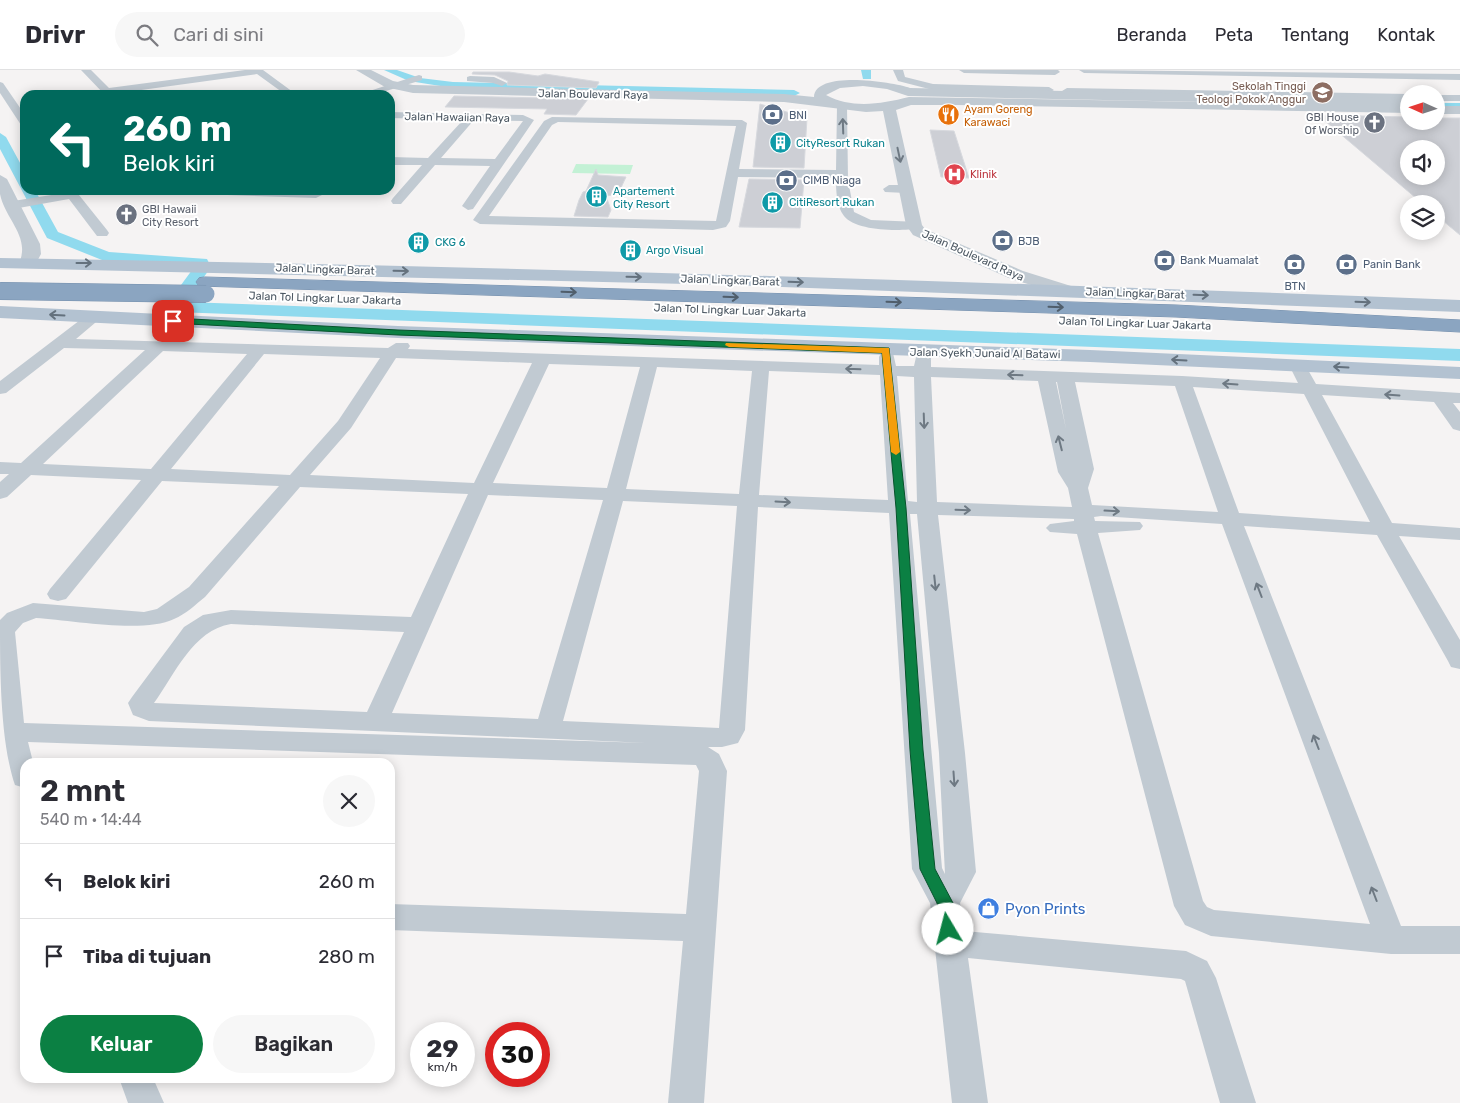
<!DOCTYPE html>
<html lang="id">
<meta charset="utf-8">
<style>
body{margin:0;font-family:Rubik,sans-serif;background:#f7f7f7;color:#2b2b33;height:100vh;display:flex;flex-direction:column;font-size:19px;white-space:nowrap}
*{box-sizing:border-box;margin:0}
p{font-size:16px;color:#7c7c81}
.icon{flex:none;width:28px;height:28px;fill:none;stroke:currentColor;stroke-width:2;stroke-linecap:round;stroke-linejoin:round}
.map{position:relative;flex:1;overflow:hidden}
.details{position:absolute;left:20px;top:688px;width:375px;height:325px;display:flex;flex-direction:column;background:#fff;border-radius:15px;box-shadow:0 2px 12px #0003}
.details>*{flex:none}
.top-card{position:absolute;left:20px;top:20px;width:375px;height:105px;border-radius:15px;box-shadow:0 2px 12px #0003;background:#00695c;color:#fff;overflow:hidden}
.needle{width:32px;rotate:273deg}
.tools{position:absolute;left:1400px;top:15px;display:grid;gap:10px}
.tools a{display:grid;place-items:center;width:45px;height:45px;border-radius:50%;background:#fff;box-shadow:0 2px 12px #0003;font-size:25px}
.speed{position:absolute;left:410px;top:952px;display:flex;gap:10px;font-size:25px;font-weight:700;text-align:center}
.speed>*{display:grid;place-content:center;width:65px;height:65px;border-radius:50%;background:#fff;box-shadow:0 2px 12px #0003;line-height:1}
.speed small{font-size:12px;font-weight:400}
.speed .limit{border:8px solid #d22;background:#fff;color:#111}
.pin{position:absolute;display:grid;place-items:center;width:42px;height:42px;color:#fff;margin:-21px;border-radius:10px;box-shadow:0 2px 8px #0006}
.me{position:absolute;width:55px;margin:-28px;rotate:352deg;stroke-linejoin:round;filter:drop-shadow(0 0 4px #0008)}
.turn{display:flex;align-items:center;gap:18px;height:105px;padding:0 20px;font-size:22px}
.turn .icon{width:65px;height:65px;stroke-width:2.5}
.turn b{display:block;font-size:35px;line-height:42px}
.round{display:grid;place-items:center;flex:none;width:52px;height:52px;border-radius:26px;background:#f7f7f7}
.head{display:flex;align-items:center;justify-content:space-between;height:85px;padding:0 20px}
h1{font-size:30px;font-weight:600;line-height:38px}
.primary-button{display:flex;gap:10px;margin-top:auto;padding:10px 20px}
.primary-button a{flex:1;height:58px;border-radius:30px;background:#0b8043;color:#fff;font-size:20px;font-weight:600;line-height:58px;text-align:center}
.primary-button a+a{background:#f7f7f7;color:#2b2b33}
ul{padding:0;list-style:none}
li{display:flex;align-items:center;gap:15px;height:75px;padding:0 20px;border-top:1px solid #e1e1e2}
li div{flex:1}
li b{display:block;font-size:19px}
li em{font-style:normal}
header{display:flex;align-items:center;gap:30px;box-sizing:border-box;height:70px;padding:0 25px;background:#fff;border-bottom:1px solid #e1e1e2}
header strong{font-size:24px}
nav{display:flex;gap:28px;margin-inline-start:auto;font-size:18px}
.search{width:350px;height:45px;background:#f7f7f7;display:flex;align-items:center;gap:12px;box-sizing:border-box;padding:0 18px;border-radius:28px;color:#7c7c81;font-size:19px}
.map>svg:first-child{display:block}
</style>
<header>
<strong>Drivr</strong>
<div class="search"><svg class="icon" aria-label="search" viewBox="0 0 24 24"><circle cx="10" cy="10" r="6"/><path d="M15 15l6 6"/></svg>Cari di sini</div>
<nav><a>Beranda</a><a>Peta</a><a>Tentang</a><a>Kontak</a></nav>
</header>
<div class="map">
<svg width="1460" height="1033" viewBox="0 0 1460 1033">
<rect width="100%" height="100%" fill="#f5f3f3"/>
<path fill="#c3f1d5" d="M576,94l57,1 -3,9 -58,-1z"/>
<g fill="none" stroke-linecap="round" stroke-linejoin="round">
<path fill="#90daee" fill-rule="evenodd" d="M384,0h13l23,8 33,4 341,8 6,3 -6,3 -341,-8 -44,-7z
M861,0h10v9h-8z
M1436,33h24v6h-24z
M0,63l6,4 19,35v18h10l23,42 51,20 98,7 4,8 -25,35 1274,47v12l-1284,-49 -6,-1 -3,-7 28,-38 -88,-4 -60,-24 -47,-89z"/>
</g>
<path fill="#cdcfd5" stroke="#d7d9de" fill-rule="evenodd" d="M473,2h36l29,4 7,-2 54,8 -3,6 -89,-3 1,-4 -13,-6 -23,-1z
M454,26l134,3 -12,16 -32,-1 3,-5 -102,-2z
M760,34l47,14 -3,50 -51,-1z
M1318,45l91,2v4h27v-3h24v117l-24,-20v-11h-13zM1409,79h27v27h-27z
M930,60l24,1 15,47 -28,-1z
M596,99l2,6 28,2 -8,17 -12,2 5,14 -3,7 -34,-1 5,-16 4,-8 3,-1z
M749,109l55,1 -4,48 -61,-1z"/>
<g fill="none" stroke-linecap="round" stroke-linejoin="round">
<defs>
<path id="motorway" d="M205,207l971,28 284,15v12l-284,-15 -977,-31 -3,-4 3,-4z"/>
</defs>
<use href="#motorway" stroke="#7690ad" stroke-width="1"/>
<path fill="#c1cad2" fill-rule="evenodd" d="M81,0h10l18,18 136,-18h18l34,25h-11l-29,-21 -152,21z
M893,0h10l2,7 28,7 116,3 5,3 -5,3 -116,-3 -35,-9z
M959,0h99l2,2 -5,3 -91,-2z
M1079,0l381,4v6l-376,-7z
M419,5l3,1v4l-49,15h-16z
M470,6l24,1 13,6 -5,3 -9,-3 -26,-2v-4z
M0,12l3,1 22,32v11l-4,-1 -21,-32z
M1067,18l342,6v6l-346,-7 -1,-2z
M1436,25h24v6h-24z
M842,33l5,3 1,74 6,32 17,8 48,2 2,3 -2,3c-18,4 -64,3 -75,-12 -8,-10 -8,-27 -8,-38l-98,-1 -8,44 -4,6 -13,3 -233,-6 -7,-4 71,-99 8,-4 190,3 5,3 -8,46 97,1 1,-64zM558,52l178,4 -20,95 -227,-5 63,-91z
M390,42l133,3 11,5 -61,89 -5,1 -6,-4 28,-40 -55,-1 -34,39h-8l-2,-3 2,-3 29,-33h-32v-8l38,1 35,-38 -73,-2zM474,50l49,1 -28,38 -54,-1z
M889,115h17l6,4 -6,4 -21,-1 -2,-3z
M62,120h13l32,40 2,3 -2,3h-10l-28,-37 -56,10 -6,-4 6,-4 51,-8z
M193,120h139l-16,8 -117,-4z
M94,242l8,5 -26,22 312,9 8,-5h12l2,3 -2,3 471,16v-8l2,-4h12l3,13h18l3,-13h12l2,4v10l251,9 116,7 -9,-18 2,-4h12l13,23 144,9v10h-7l7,9v19l-7,-2 -19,-27 -112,-7 70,128 68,5v12l-61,-4 61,104v29l-9,-2 -3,-6 -71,-126 -133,-9 157,400h59v28h-69l-180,-18 -26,-11 -11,-19 -97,-372 -27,-2 -4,-4 4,-4 24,-3v-2l-136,-4 27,238 11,119 -16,31 4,28 222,20 21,10 9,17 40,125h-36l-35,-122 -4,-2 -213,-21 20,145h-36l-22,-200 -18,-34 -23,-356 -131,-6 -13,223 -7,13 -16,4h-14l11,7 8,17 -23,332h-36l15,-162 -293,-11v-26l296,10 13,-143 -3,-6 -668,-23 5,20h-8v26l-10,-3c-15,-43 -15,-116 -15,-165l7,-7 26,-10 111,9 13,-3 32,-22 90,-101 -117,-5 -96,118 -8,2 -8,-2 -3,-5 3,-5 91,-109 -110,-5 -24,22 -7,2v-17l9,-8h-9v-12l21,1 124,-113 -81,-2 -58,45 -6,1v-13l88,-67zM163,281l84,3 -96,115 -108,-5zM264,284l116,4 -42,63 -48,54 -119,-6zM396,288l136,5 -58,120 -164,-8 41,-47zM549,294l91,3 -33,121 -114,-5zM657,297l95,4 -13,123 -113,-5zM769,301l111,4 8,125 -129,-5zM897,306l17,1 3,125 -9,-1zM931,307l107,4 20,91 10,16 4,19 -135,-5zM1056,312h1l9,47zM1075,312l100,4 43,126 -126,-7 -4,-17 6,-19zM1193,317l111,7 66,128 -131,-9zM300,417l168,7 -57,123 -180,-7 -28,5 -19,12 -52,70 -4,6 5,12 16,6 498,22 -623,-20 -9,-91 8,-9 13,-5c35,2 107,16 138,1 12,-5 21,-14 31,-22zM488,425l115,5 -65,219 -146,-6zM623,431l114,5 -18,222 -156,-7zM910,444h7l22,239 6,121 -3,-6zM1101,446l121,8 148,400 -156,-14 -7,-3 -4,-6 -105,-368 42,-3 3,-4 -3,-4 -45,-1 -1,-4zM231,554l173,8 -37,80 -213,-9c21,-29 39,-73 77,-79z
M119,1008h34l11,25h-36z"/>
<path fill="#c1cad2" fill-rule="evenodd" d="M356,0h15l22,11 20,4 371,9 30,3c1,-27 79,-15 96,-9l499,10v15l-452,-8h-46l-15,5 26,115 3,4 98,42 48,15 3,4 -3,4 -6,1 -54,-16 -98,-44 -7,-10 -23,-114 -17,1 -82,-10 -371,-9 -28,-6zM863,16l24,3 21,7 296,6 -295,-5c-28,7 -57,12 -83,-2l14,-7z
M1436,36h24v8h-24z
M0,105l7,4 33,65 1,10 -7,13h-12l-3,-4c12,-26 -14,-44 -19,-69 0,-6 0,-13 0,-19z"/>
<path fill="#b3c2d1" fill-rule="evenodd" d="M0,188c487,8 973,23 1460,42v12l-730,-27 -730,-17z
M0,236l398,20 692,24 370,17v12l-370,-17 -692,-24 -398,-20z"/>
<use href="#motorway" fill="#8ba5c1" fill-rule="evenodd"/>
<defs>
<path id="motorway-bridge" d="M0,221l206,3"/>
</defs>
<use href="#motorway-bridge" stroke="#7690ad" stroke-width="18" stroke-linecap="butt"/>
<use href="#motorway-bridge" stroke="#8ba5c1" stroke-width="17"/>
</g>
<defs><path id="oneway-shaft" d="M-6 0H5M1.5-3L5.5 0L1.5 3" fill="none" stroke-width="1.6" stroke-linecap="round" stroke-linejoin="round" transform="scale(1.25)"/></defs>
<g stroke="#6e7983">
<use href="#oneway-shaft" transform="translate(843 56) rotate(-92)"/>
<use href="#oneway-shaft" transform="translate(899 85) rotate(78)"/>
<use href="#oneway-shaft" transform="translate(853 299) rotate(-178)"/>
<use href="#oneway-shaft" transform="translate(1015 305) rotate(-178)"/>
<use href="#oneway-shaft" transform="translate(1230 314) rotate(-176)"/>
<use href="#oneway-shaft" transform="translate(1392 325) rotate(-176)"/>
<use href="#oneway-shaft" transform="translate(924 351) rotate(88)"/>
<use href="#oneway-shaft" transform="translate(1060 373) rotate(-104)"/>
<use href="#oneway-shaft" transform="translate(783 432) rotate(3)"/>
<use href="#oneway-shaft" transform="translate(963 440) rotate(2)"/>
<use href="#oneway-shaft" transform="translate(1112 441) rotate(3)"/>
<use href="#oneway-shaft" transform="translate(935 513) rotate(84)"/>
<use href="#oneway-shaft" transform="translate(1259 520) rotate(-111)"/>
<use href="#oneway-shaft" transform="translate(1316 672) rotate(-111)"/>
<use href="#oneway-shaft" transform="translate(954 709) rotate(86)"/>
<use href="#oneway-shaft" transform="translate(1374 824) rotate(-111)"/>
</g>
<g stroke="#64717d">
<use href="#oneway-shaft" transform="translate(84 193)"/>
<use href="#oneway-shaft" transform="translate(401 201) rotate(1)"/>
<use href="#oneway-shaft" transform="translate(634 207) rotate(1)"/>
<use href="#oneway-shaft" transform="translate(796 212) rotate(2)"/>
<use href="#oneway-shaft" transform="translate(1201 225) rotate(2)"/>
<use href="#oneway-shaft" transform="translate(1363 232) rotate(2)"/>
<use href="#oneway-shaft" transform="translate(57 245) rotate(-177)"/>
<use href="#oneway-shaft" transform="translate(1179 290) rotate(-177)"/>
<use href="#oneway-shaft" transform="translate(1341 297) rotate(-177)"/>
</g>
<g stroke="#505e6b">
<use href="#oneway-shaft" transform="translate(569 222) rotate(2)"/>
<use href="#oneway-shaft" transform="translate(731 227) rotate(2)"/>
<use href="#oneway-shaft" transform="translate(894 232) rotate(2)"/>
<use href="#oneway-shaft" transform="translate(1056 237) rotate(2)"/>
</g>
<path fill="#0b8043" stroke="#07532c" d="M173,248l225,12 491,18 17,160 17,242 12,119 18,34 3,26 -2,5 -6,2 -5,-2 -6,-31 -17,-34 -10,-119 -14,-242 -14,-155 -484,-18 -228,-12 -1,-2z"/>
<path fill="#f59e0b" d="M726,273l163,5 11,104 -4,3 -5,-3 -9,-99 -153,-6 -4,-2z"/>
<defs>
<symbol id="university-disc" viewBox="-11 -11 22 22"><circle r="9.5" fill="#8d6e63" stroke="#fff"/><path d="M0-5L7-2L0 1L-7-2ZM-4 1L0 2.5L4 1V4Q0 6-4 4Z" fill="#fff"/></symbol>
<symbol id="bank-disc" viewBox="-11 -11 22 22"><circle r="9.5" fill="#5c6f8a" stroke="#fff"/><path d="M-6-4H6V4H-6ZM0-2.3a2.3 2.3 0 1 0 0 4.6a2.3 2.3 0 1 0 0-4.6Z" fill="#fff"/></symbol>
<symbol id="restaurant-disc" viewBox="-11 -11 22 22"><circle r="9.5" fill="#e8710a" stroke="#fff"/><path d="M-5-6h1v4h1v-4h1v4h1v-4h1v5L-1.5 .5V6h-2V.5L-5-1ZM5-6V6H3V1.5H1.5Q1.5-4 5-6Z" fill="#fff"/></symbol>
<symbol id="church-disc" viewBox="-11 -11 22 22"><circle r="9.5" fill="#6b7280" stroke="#fff"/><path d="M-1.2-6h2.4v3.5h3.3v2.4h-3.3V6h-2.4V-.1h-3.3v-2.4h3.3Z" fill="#fff"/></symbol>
<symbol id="building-disc" viewBox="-11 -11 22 22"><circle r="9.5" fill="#0f9aa8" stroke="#fff"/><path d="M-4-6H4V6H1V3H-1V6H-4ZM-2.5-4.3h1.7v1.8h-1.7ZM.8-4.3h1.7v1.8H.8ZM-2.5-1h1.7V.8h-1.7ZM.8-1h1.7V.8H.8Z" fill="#fff"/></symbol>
<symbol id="hospital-disc" viewBox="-11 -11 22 22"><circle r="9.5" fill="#e0444e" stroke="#fff"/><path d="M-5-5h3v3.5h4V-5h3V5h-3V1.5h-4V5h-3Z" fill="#fff"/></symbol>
<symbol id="shop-disc" viewBox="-11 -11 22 22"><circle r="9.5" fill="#3f7fe0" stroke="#fff"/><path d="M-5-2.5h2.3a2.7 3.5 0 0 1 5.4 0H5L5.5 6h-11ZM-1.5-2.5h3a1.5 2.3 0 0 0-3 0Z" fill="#fff"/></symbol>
</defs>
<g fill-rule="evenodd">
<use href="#university-disc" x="1310" y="10" width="25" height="25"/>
<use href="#bank-disc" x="760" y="32" width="25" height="25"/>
<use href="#restaurant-disc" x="936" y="32" width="25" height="25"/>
<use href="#church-disc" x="1362" y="40" width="25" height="25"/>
<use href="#building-disc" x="768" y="60" width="25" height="25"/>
<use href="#hospital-disc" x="942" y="92" width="25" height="25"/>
<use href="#bank-disc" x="774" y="98" width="25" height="25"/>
<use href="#building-disc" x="584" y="114" width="25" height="25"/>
<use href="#building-disc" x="760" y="120" width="25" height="25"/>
<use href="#church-disc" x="114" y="132" width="25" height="25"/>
<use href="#bank-disc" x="990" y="158" width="25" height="25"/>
<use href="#building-disc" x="406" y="160" width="25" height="25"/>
<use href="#building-disc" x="618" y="168" width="25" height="25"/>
<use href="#bank-disc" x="1152" y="178" width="25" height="25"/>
<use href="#bank-disc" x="1334" y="182" width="25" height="25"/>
<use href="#bank-disc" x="1282" y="182" width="25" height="25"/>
<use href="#shop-disc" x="976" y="826" width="25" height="25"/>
</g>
<g text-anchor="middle" stroke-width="4" stroke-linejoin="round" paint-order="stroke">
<g font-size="11" fill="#785e54" stroke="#fff" text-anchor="end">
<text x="1306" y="20">Sekolah Tinggi<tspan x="1306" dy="13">Teologi Pokok Anggur</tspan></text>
</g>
<g font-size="11" fill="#4a5661" stroke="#fff">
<text transform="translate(593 24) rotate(1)" y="4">Jalan Boulevard Raya</text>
<text transform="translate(457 47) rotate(1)" y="4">Jalan Hawaiian Raya</text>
<text transform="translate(973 185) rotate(24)" y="4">Jalan Boulevard Raya</text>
<text transform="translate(325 199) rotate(2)" y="4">Jalan Lingkar Barat</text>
<text transform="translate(730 210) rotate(2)" y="4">Jalan Lingkar Barat</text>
<text transform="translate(1135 223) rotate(2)" y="4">Jalan Lingkar Barat</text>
<text transform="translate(325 228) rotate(2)" y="4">Jalan Tol Lingkar Luar Jakarta</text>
<text transform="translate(730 240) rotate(2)" y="4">Jalan Tol Lingkar Luar Jakarta</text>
<text transform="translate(1135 253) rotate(2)" y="4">Jalan Tol Lingkar Luar Jakarta</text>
<text transform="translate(985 283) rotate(1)" y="4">Jalan Syekh Junaid Al Batawi</text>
</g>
<g font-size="11" fill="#c56008" stroke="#fff" text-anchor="start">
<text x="964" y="43">Ayam Goreng<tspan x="964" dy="13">Karawaci</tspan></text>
</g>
<g font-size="11" fill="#4e5e75" stroke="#fff" text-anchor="start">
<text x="789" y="49">BNI</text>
<text x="803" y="114">CIMB Niaga</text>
<text x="1018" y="175">BJB</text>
<text x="1180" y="194">Bank Muamalat</text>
<text x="1363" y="198">Panin Bank</text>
<text x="1295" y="220" text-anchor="middle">BTN</text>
</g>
<g font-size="11" fill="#5b616d" stroke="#fff" text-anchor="end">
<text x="1359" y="51">GBI House<tspan x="1359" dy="13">Of Worship</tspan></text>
<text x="142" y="143" text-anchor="start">GBI Hawaii<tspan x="142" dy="13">City Resort</tspan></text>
</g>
<g font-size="11" fill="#0d838f" stroke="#fff" text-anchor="start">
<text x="796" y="77">CityResort Rukan</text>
<text x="613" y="125">Apartement<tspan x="613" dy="13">City Resort</tspan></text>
<text x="789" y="136">CitiResort Rukan</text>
<text x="435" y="176">CKG 6</text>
<text x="646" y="184">Argo Visual</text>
</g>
<g font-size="11" fill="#be3a42" stroke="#fff" text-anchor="start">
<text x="970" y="108">Klinik</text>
</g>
<g font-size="15" fill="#366cbe" stroke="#fff" text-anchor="start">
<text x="1005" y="844">Pyon Prints</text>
</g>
</g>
</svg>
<div class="tools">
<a><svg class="needle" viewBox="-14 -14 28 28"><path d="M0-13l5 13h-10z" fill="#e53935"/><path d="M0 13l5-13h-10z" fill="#7c7c81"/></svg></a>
<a><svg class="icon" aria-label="sound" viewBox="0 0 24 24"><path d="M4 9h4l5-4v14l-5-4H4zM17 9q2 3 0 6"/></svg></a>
<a><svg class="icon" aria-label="layers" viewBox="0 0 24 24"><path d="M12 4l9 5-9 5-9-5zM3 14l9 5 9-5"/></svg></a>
</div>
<div class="speed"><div>29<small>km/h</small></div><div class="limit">30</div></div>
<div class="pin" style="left:173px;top:251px;background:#d93025"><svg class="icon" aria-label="arrive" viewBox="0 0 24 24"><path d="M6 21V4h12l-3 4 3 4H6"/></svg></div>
<svg class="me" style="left:948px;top:859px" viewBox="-20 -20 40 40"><circle r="19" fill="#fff"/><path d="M0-13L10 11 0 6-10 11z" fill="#0b8043"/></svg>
<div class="top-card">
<div class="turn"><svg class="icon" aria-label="left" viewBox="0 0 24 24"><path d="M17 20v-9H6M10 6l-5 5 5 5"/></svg><div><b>260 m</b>Belok kiri</div></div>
</div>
<section class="details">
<div class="head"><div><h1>2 mnt</h1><p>540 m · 14:44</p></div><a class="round"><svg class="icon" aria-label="close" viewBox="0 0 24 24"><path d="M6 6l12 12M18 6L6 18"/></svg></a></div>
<ul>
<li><svg class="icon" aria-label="left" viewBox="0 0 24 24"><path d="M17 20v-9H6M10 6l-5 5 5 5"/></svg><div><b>Belok kiri</b></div><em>260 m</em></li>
<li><svg class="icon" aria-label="arrive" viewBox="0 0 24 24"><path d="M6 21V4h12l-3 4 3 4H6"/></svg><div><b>Tiba di tujuan</b></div><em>280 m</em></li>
</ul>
<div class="primary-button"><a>Keluar</a><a>Bagikan</a></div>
</section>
</div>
